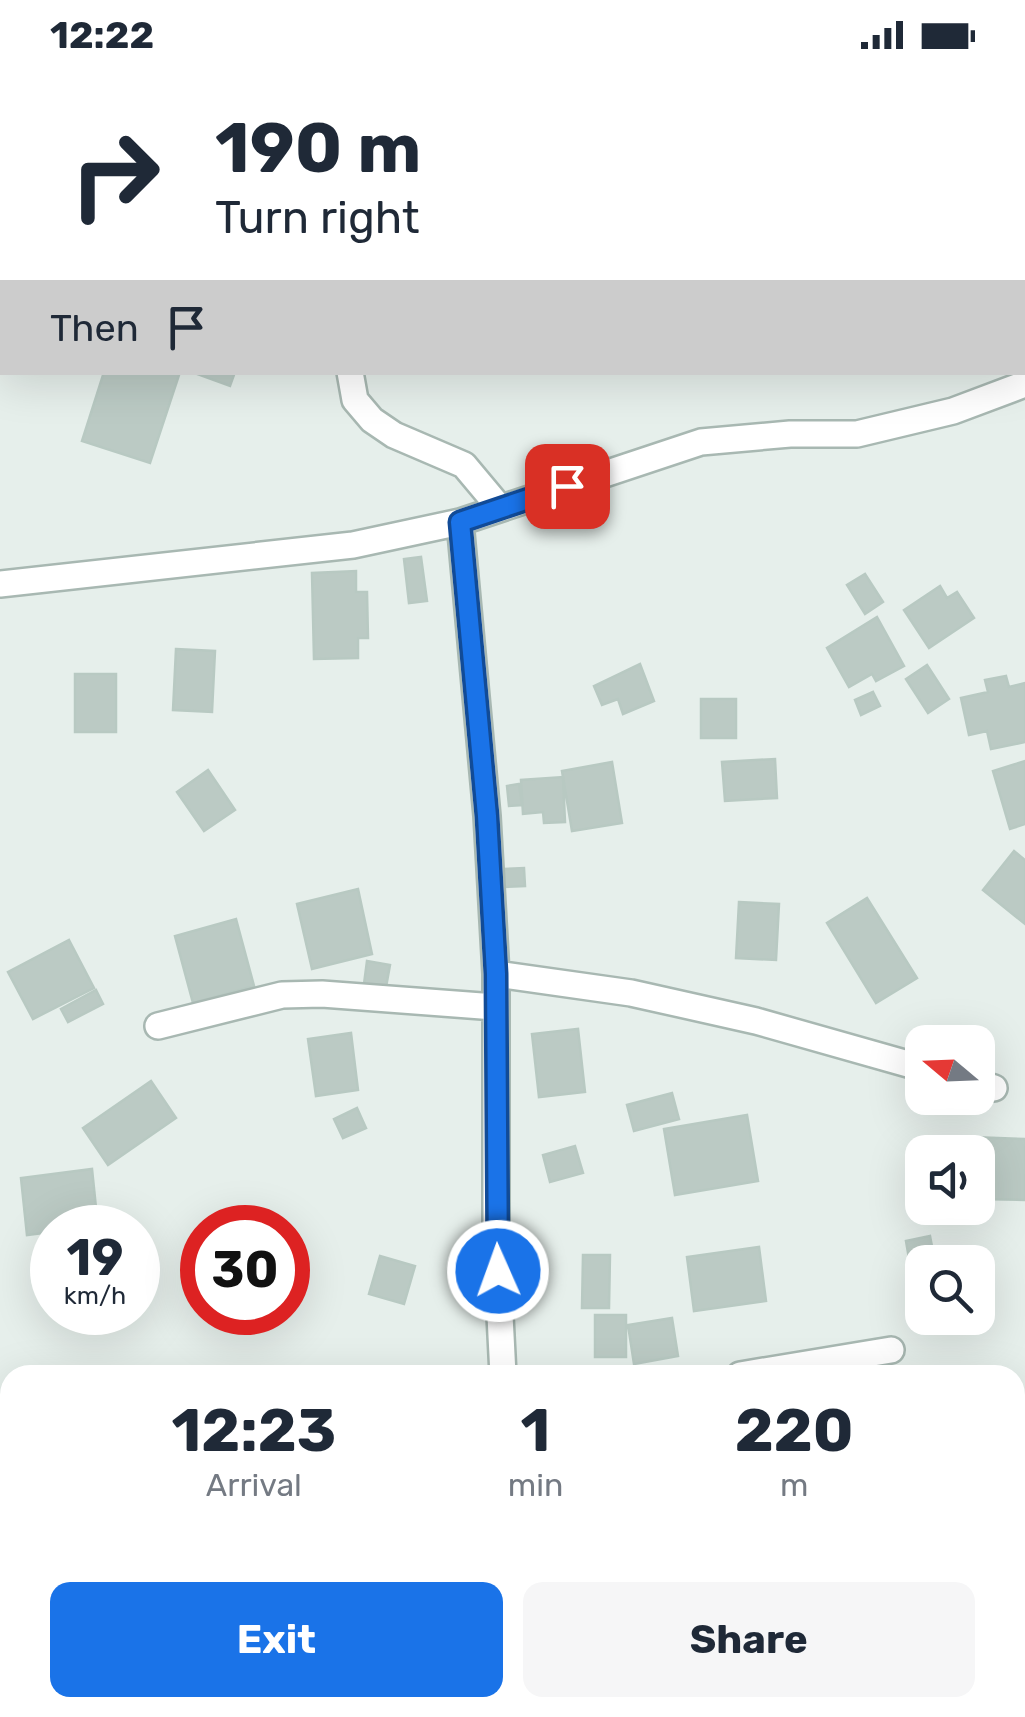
<!DOCTYPE html>
<style>
body{margin:0;font-family:Rubik,sans-serif;background:#f6f6f7;color:#1f2937;height:100vh;display:flex;flex-direction:column;font-size:38px;white-space:nowrap}
*{box-sizing:border-box;margin:0}
p{font-size:32px;color:#747a83}
.icon{flex:none;width:55px;height:55px;fill:none;stroke:currentColor;stroke-width:2;stroke-linecap:round;stroke-linejoin:round}
.map{position:relative;flex:1;overflow:hidden}
.side{position:absolute;left:0px;top:1295px;width:1025px;height:352px;display:flex;flex-direction:column;background:#fff;border-radius:30px 30px 0 0;box-shadow:0 10px 40px #0002}
.side>*{flex:none}
.top-card{position:absolute;left:0px;top:0px;width:1025px;height:305px;box-shadow:0 10px 40px #0002;background:#fff;color:#1f2937;overflow:hidden}
.needle{width:65px;rotate:289deg}
.fabs{position:absolute;left:905px;top:955px;display:grid;gap:20px}
.fabs a{display:grid;place-items:center;width:90px;height:90px;border-radius:20px;background:#fff;box-shadow:0 10px 40px #0002;font-size:50px}
.speed{position:absolute;left:30px;top:1135px;display:flex;gap:20px;font-size:50px;font-weight:700;text-align:center}
.speed>*{display:grid;place-content:center;width:130px;height:130px;border-radius:50%;background:#fff;box-shadow:0 10px 40px #0002;line-height:1}
.speed small{font-size:25px;font-weight:400}
.speed .limit{border:15px solid #d22;background:#fff;color:#111}
.pin{position:absolute;display:grid;place-items:center;width:85px;height:85px;color:#fff;margin:-42px;border-radius:20px;box-shadow:0 5px 15px #0006}
.me{position:absolute;width:110px;margin:-55px;rotate:358deg;stroke-linejoin:round;filter:drop-shadow(0 0 8px #0008)}
.turn{display:flex;align-items:center;gap:35px;height:210px;padding:0 50px;font-size:45px}
.turn .icon{width:130px;height:130px;stroke-width:2.5}
.turn b{display:block;font-size:70px;line-height:85px}
.then{display:flex;align-items:center;height:95px;padding:0 50px;background:#0003;gap:20px;font-size:38px}
.eta{display:flex;justify-content:space-evenly;align-items:center;height:170px;text-align:center}
.eta b{font-size:60px;font-weight:700;line-height:70px}
.primary-button{display:flex;gap:20px;margin-top:auto;padding:20px 50px}
.primary-button a{flex:1;height:115px;border-radius:20px;background:#1a73e8;color:#fff;font-size:40px;font-weight:700;line-height:115px;text-align:center}
.primary-button a+a{background:#f6f6f7;color:#1f2937}
.status{display:flex;justify-content:space-between;align-items:center;height:70px;padding:0 50px;background:#fff;direction:ltr}
.status svg{height:28px;fill:currentColor}
.map>svg:first-child{display:block}
</style>
<div class="status"><b>12:22</b><svg viewBox="0 0 49 12"><path d="M0 12V9h3v3zM5 12V6h3v6zM10 12V3h3v9zM15 12V0h3v12zM26 1h20v11H26zM47 4h2v5h-2z"/></svg></div>
<div class="map">
<svg width="1025" height="1647" viewBox="0 0 1025 1647">
<rect width="100%" height="100%" fill="#e6efeb"/>
<path fill="#bbcac4" stroke="#b8c9c2" stroke-width="2.5" d="M104,302h76l-30,91 -68,-22z
M192,302h43l-5,14z
M421,487l6,44 -18,2 -5,-44z
M356,501v21h11l1,46h-10v20l-44,1 -2,-86z
M865,504l18,28 -18,12 -18,-29z
M940,516l7,12 10,-6 17,26 -45,30 -25,-38z
M877,547l27,49 -28,15 -4,-7 -23,13 -22,-39z
M176,579l39,2 -3,61 -39,-2z
M640,594l14,37 -31,13 -5,-15 -16,6 -8,-19z
M927,595l22,34 -21,14 -22,-34z
M75,604h41v58h-41z
M1006,606l3,11 16,-4v59l-34,7 -4,-18 -18,4 -8,-37 27,-6 -3,-12z
M873,622l7,14 -19,9 -6,-15z
M701,629h35v39h-35z
M775,689l2,39 -52,3 -3,-39z
M1025,691v63l-15,5 -17,-58z
M612,692l10,61 -50,8 -10,-60z
M208,700l27,40 -31,21 -27,-39z
M563,707l2,45 -21,1 -1,-11 -20,2 -2,-34z
M519,714l3,21 -13,1 -2,-20z
M1014,781l11,9v64l-42,-34z
M524,798l1,18 -21,1 -1,-18z
M358,819l14,65 -60,15 -15,-65z
M867,828l50,80 -41,25 -49,-80z
M739,832l40,2 -3,56 -40,-2z
M236,849l18,67 -61,17 -18,-67z
M69,870l25,48 -61,31 -25,-47z
M367,891l23,4 -4,22 -22,-3z
M96,920l7,14 -35,18 -7,-13z
M578,959l7,63 -46,5 -7,-63z
M351,963l7,57 -42,6 -8,-57z
M151,1011l25,37 -68,47 -25,-37z
M672,1023l7,26 -45,12 -7,-26z
M357,1038l9,20 -23,10 -9,-19z
M747,1045l11,66 -83,14 -11,-66z
M971,1067l54,2v61l-47,-1v-47h-8z
M575,1076l8,27 -33,9 -7,-27z
M92,1099l6,58 -46,1v4l-25,3 -6,-57z
M262,1145v13h-33l-1,-11z
M930,1166l5,26h-13v25l-8,1 -8,-47z
M294,1169l2,57h-8v-56z
M759,1177l7,54 -72,10 -7,-54z
M583,1185h27l-1,53h-27z
M380,1186l35,10 -11,38 -35,-10z
M595,1245h31v42h-31z
M672,1248l6,38 -44,8 -6,-39z
M646,1638h79l3,9h-79z"/>
<g fill="none" stroke-linecap="round" stroke-linejoin="round">
<defs>
<path id="street" d="M0,9l2,1
M350,302l5,28 17,20 22,15 70,30 36,43
M460,452l27,294 9,158v262l7,139
M0,514l353,-39 107,-23 241,-80 89,-8h67l96,-23 72,-27
M496,904l135,19 125,28 166,47
M158,956l124,-31 40,-1 173,13
M978,1013l16,5
M740,1305l151,-25
M435,1638l43,9
M604,1638l4,9
M250,1647l29,-9"/>
</defs>
<use href="#street" stroke="#a8b8b2" stroke-width="30"/>
<use href="#street" stroke="#fff" stroke-width="25"/>
</g>
<g fill="none" stroke-linecap="round" stroke-linejoin="round">
<defs>
<path id="route" d="M498,1201l-2,-297 -9,-158 -27,-294 107,-36"/>
</defs>
<use href="#route" stroke="#114b97" stroke-width="25"/>
<use href="#route" stroke="#1a73e8" stroke-width="18"/>
</g>
</svg>
<div class="fabs">
<a><svg class="needle" viewBox="-14 -14 28 28"><path d="M0-13l5 13h-10z" fill="#e53935"/><path d="M0 13l5-13h-10z" fill="#747a83"/></svg></a>
<a><svg class="icon" aria-label="sound" viewBox="0 0 24 24"><path d="M4 9h4l5-4v14l-5-4H4zM17 9q2 3 0 6"/></svg></a>
<a><svg class="icon" aria-label="search" viewBox="0 0 24 24"><circle cx="10" cy="10" r="6"/><path d="M15 15l6 6"/></svg></a>
</div>
<div class="speed"><div>19<small>km/h</small></div><div class="limit">30</div></div>
<div class="pin" style="left:567px;top:416px;background:#d93025"><svg class="icon" aria-label="arrive" viewBox="0 0 24 24"><path d="M6 21V4h12l-3 4 3 4H6"/></svg></div>
<svg class="me" style="left:498px;top:1201px" viewBox="-20 -20 40 40"><circle r="17" fill="#1a73e8" stroke="#fff" stroke-width="3"/><path d="M0-11L8 9 0 5-8 9z" fill="#fff"/></svg>
<div class="top-card">
<div class="turn"><svg class="icon" aria-label="right" viewBox="0 0 24 24"><path d="M7 20v-9h11M14 6l5 5-5 5"/></svg><div><b>190 m</b>Turn right</div></div>
<div class="then">Then<svg class="icon" aria-label="arrive" viewBox="0 0 24 24"><path d="M6 21V4h12l-3 4 3 4H6"/></svg></div>
</div>
<section class="side">
<div class="eta">
<div><b>12:23</b><p>Arrival</p></div>
<div><b>1</b><p>min</p></div>
<div><b>220</b><p>m</p></div>
</div>
<div class="primary-button"><a>Exit</a><a>Share</a></div>
</section>
</div>
